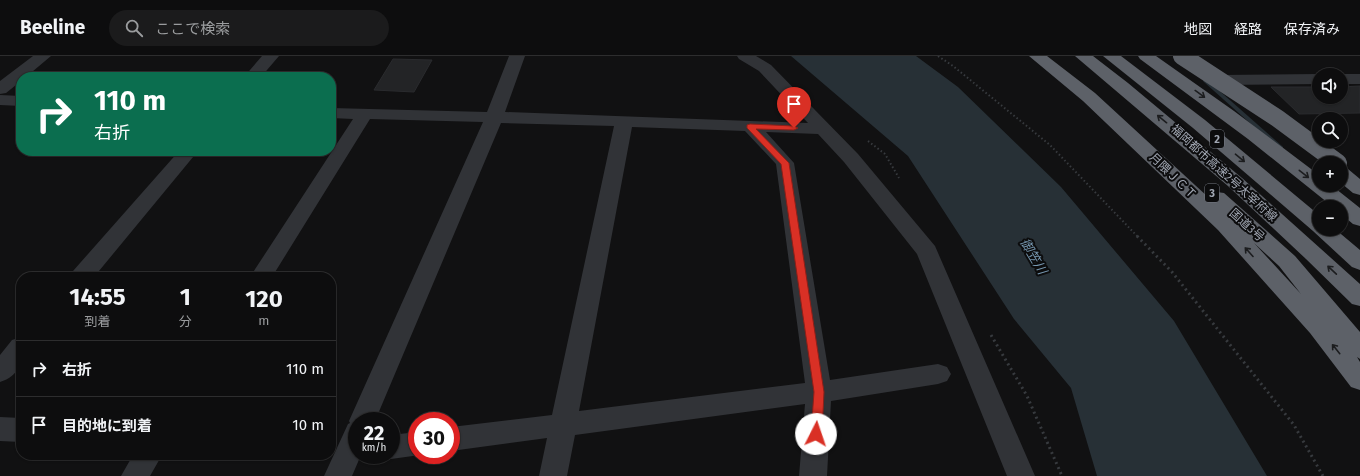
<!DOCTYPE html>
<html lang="ja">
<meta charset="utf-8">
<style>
body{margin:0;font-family:"Fira Sans","Noto Sans JP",sans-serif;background:#1b1b1c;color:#f1f3f6;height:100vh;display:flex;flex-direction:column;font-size:15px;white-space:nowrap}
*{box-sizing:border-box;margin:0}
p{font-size:13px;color:#9a9c9e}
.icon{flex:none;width:22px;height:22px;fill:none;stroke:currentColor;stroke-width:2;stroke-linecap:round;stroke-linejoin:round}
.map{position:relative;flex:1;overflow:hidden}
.details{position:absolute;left:16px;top:216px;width:320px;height:188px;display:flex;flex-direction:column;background:#0d0d0e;border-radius:16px;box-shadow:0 1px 3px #0004,0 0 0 1px #2d2d2e}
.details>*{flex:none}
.hud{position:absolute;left:16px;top:16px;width:320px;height:84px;border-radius:16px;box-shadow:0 1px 3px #0004,0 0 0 1px #2d2d2e;background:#0b6e4f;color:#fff;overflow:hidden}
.tools{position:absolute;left:1312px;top:12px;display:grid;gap:8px}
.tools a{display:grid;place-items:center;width:36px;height:36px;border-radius:50%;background:#0d0d0e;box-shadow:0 1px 3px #0004,0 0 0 1px #2d2d2e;font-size:20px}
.speed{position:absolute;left:348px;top:356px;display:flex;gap:8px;font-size:20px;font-weight:700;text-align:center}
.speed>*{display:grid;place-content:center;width:52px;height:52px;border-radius:50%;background:#0d0d0e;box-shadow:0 1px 3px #0004,0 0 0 1px #2d2d2e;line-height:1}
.speed small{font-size:10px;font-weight:400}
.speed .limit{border:6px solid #d22;background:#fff;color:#111}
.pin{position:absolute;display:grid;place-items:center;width:34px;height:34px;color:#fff;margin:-41px -17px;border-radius:50% 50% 50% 0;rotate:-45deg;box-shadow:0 0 4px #0007}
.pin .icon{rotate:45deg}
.me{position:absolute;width:44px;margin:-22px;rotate:4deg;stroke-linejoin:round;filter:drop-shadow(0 0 3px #0008)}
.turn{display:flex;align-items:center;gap:14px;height:84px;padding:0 12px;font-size:18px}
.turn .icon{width:52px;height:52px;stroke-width:2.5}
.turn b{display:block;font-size:28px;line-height:34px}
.eta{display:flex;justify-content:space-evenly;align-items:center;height:68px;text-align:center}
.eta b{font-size:24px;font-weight:700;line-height:28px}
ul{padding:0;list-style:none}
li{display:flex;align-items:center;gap:12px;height:56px;padding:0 12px;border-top:1px solid #2d2d2e}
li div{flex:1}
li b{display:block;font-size:15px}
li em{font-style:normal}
header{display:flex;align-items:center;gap:24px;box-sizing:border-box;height:56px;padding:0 20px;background:#0d0d0e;border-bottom:1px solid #2d2d2e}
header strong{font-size:19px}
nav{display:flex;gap:22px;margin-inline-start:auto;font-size:14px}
.search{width:280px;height:36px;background:#1b1b1c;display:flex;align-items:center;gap:10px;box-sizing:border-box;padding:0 14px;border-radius:22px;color:#9a9c9e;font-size:15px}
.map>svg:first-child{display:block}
</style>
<header>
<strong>Beeline</strong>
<div class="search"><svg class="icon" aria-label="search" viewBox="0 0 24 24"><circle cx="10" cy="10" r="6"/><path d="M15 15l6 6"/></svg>ここで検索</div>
<nav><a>地図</a><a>経路</a><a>保存済み</a></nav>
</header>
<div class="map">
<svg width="1360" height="420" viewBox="0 0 1360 420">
<rect width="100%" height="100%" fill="#111112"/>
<path fill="#273036" d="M791,0h125l42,31 103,100 113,134 93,155h-170l-26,-88 -57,-69 -106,-163z"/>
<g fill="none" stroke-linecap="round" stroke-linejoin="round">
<path fill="#273036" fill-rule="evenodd" d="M1206,23l77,68v2h-4l-75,-67 -1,-1z"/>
</g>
<path fill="#232426" stroke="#2a2b2e" d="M393,3l39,1 -18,32 -40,-2z
M1360,30v27l-61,1 -28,-27h48v10h22v-10z"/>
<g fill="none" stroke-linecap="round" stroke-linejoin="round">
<path stroke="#373a3e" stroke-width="2" stroke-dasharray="1.5 2.5" stroke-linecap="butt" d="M938,0l15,10 97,79 88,92
M868,85l17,13 14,24"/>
<path stroke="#373a3e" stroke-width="3" stroke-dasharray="2 3.5" stroke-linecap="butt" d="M1137,180l35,36 122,153 29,51
M991,279l36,61 35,80"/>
<path fill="#313337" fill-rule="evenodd" d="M33,0h18l-25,21h-5v4l-15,12 -6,1v-13z
M262,0h17l-18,21h-17z
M509,0h16l-20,56 303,11 -49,-52 -20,-12 -2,-3h19l15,9 87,89 77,92 100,230h-28l-90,-222 -73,-92 -26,-28 -52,-2 28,31 36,217 108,-16 9,3 4,7 -4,7 -9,3 -107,17 -4,75h-28l6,-72 -230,31 -8,41h-28l8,-38 -96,13v-24l101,-12 62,-289 -113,-3 -126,298h-18v34h4l-9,21h-28l24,-52 2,-1 -1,-2 134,-299 -113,-3 -98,158h-22l103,-158 -22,-1v-10l156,4zM632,71l113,4 31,33 29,219 -226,28z
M1319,18l4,1h-4v9l-99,1 -6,-1 -2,-4 2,-4 6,-1z
M1341,18h19v10h-19v-9h-4z
M0,39l21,1v10l-21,-1z
M179,95h19l-104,126h-24l3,-6z
M21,281c0,21 3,37 -21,45v-27l12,-15z
M0,361l21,1v24l-21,-1z
M417,376v23h3l-29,4 -10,-4h10v-20z
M133,399h29l-12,21h-29z"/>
<path fill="#5d6168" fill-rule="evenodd" d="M1029,0h18l48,37 113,104 2,-4 7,-1 7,1 71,63 65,76v27l-3,-2 3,5v28l-9,-3 -41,-54 -92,-103 -135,-129zM1254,187l25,23 22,28z
M1075,0h18l35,27 114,95 118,106v22l-8,-2 -46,-45 -78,-73z
M1103,0h18l84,64 114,95v14h16l25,21v20l-8,-3 -39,-36 -120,-103z
M1138,0h18l78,55 85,64v10h12l29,23v18l-7,-2 -12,-10v-7h-8l-85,-68 -108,-80z
M1341,111l7,2 12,10v16l-7,-2 -12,-10z"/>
<path stroke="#5d6168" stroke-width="18" d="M1182,0l95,62 61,45"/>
</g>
<defs><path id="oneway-shaft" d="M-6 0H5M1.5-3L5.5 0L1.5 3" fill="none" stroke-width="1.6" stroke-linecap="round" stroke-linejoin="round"/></defs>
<g stroke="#1c1d1f">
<use href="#oneway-shaft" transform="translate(1200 38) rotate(36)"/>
<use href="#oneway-shaft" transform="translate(1162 63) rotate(-141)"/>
<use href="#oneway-shaft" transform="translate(1240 102) rotate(40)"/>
<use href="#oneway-shaft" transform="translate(1304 118) rotate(38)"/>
<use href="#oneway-shaft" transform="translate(1249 196) rotate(-132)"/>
<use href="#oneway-shaft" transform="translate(1332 214) rotate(-137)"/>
<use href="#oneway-shaft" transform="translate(1336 293) rotate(-129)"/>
</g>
<path fill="#d93025" stroke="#8d1f18" d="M750,68l44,2 4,2 -4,2 -38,-1 33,34 35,229 -2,42 -2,3 -4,2 -4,-2 -1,-3 3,-42 -33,-228 -34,-36v-3z"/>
<g text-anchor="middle" stroke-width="4" stroke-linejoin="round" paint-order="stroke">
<g fill="#0c0c0d" stroke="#747881" stroke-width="1">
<rect x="1210" y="74" width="14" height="18" rx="3"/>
<rect x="1205" y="128" width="14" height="18" rx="3"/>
</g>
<g font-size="11" font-weight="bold" fill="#a1a7b3">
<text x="1217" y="87">2</text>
<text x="1212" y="141">3</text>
</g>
<g font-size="12" fill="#a1a7b3" stroke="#0c0c0d">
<text transform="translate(1224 117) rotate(42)" y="4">福岡都市高速2号太宰府線</text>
<text transform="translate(1173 120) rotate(44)" y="4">月隈ＪＣＴ</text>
<text transform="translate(1247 169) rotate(42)" y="4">国道3号</text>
</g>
<g font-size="13" font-style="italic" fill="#7697b0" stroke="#0c0c0d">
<text transform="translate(1034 200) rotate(59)" y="5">御笠川</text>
</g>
</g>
</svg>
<div class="tools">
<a><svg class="icon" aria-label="sound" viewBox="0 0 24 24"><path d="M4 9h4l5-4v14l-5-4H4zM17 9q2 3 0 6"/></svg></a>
<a><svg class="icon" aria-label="search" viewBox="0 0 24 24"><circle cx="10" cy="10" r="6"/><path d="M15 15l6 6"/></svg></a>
<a>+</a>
<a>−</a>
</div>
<div class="speed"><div>22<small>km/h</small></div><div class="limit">30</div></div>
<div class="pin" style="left:794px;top:72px;background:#d93025"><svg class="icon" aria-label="arrive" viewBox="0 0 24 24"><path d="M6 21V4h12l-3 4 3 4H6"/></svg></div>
<svg class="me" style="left:816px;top:378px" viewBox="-20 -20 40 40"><circle r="19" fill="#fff"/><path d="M0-13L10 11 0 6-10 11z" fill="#d93025"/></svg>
<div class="hud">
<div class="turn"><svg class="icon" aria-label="right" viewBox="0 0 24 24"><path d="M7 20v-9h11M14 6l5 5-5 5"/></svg><div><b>110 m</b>右折</div></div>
</div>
<section class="details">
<div class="eta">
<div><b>14:55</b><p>到着</p></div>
<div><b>1</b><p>分</p></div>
<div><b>120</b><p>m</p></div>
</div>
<ul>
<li><svg class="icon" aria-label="right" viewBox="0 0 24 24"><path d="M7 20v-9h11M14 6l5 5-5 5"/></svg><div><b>右折</b></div><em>110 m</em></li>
<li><svg class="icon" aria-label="arrive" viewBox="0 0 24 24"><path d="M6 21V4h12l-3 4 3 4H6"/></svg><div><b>目的地に到着</b></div><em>10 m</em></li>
</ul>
</section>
</div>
